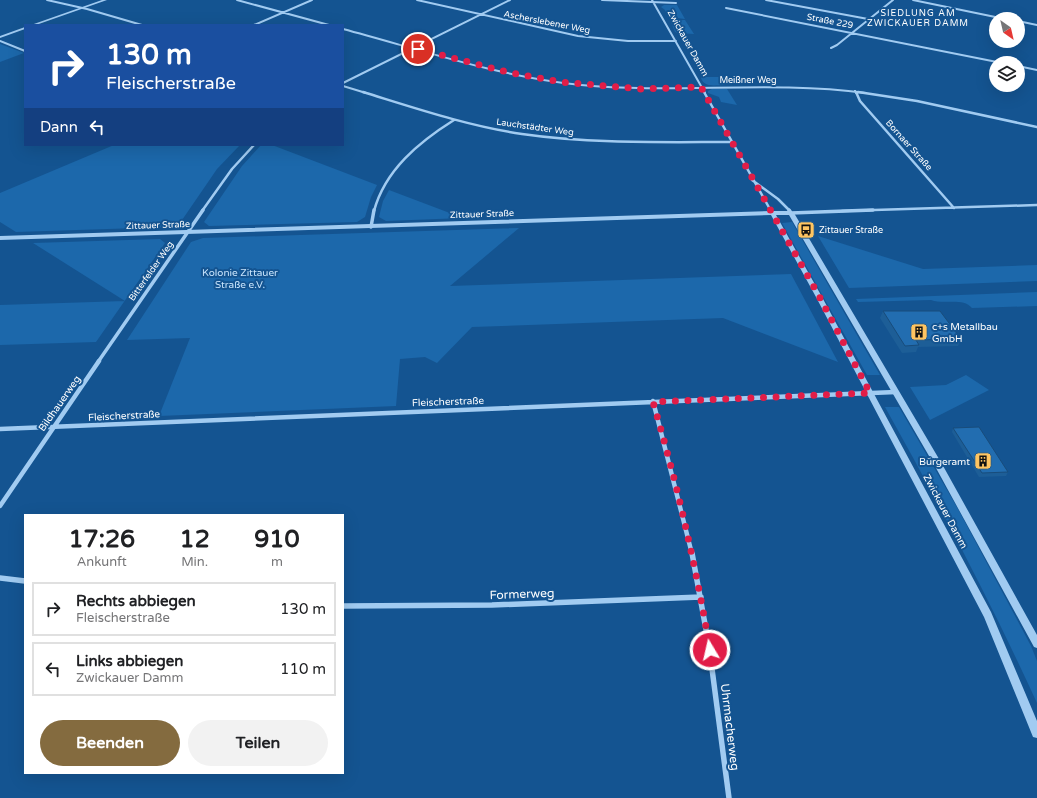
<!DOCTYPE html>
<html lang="de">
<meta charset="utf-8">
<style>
body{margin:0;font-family:"Varela Round",sans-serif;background:#f2f2f2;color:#202124;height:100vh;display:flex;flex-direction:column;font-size:15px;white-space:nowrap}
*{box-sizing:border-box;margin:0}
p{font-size:13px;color:#757577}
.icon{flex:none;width:22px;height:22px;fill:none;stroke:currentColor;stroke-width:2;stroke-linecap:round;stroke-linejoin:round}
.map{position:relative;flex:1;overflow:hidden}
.drawer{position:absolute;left:24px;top:514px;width:320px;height:260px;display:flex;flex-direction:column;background:#fff;border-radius:0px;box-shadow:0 4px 16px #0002}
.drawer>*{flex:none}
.guide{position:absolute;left:24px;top:24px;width:320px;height:122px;border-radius:0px;box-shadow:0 4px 16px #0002;background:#1a4fa0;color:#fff;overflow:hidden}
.needle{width:26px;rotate:146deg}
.controls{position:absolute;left:989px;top:12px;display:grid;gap:8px}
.controls a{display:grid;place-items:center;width:36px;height:36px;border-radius:50%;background:#fff;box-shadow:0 4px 16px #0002;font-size:20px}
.pin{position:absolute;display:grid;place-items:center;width:34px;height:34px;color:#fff;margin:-17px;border:2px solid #fff;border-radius:50%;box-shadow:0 1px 4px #0007}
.me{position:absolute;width:44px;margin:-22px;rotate:351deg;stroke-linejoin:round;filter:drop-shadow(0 0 3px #0008)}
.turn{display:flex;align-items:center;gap:14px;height:84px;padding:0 16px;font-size:18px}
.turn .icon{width:52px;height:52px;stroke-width:2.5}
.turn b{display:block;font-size:28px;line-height:34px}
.then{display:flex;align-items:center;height:38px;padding:0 16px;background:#0003;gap:8px;font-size:15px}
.eta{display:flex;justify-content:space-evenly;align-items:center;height:68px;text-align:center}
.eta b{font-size:24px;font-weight:700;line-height:28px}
.button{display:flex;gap:8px;margin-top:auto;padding:8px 16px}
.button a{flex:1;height:46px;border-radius:24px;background:#846b3f;color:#fff;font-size:16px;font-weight:700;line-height:46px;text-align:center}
.button a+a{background:#f2f2f2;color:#202124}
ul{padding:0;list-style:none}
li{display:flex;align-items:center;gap:12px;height:54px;margin:0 8px 6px;padding:0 8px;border:2px solid #e0e0e0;border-radius:0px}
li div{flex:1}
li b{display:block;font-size:15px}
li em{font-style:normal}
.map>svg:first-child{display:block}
</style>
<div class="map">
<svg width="1037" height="798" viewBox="0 0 1037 798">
<rect width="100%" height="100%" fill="#145491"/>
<path fill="#1c68ab" d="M664,5h13l8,14 -17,-2 -3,-7 -4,-3z
M683,20h2l9,14 -16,-1 -3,-1 -4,-10z
M0,44l24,9 -24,9z
M702,77h18l4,8c-8,0 -20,3 -23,-7z
M712,89h15l10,16 -16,-3 -2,-5 -11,-4v-2z
M114,145h126l-23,24 -37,54 -11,4 -153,5 -16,-10v-29z
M261,145h11l105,40 -6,12 -6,20 -8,5 -148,4 -5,-4 38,-56z
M389,190l74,28 -77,3 -7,-4 4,-16z
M792,222l88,153h-13l-85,-152z
M519,228l-69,58 341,-12 47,88 -115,-44 -251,9 -35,36 -12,-6 -25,2 -4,47 -237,10 31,-78 -63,2 64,-98 12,-4z
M818,236l105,33 114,-4v16l-188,7z
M160,239l5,4 -69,99 -96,3v-40l125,-4 -92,-58z
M1037,292v14l-65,2c-9,-11 -28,-3 -41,-8l-73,2 -2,-3z
M966,375l23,15 -59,30 -20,-33 36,-2z
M899,407l59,102 73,137 6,15v42c-46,-101 -98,-199 -152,-296z"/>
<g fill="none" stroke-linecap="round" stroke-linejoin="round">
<path stroke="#a1cbf1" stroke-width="2" d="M47,0l40,9 55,16
M237,0l92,25
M417,0l161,36 50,5h48
M602,0l74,3
M652,0l53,93
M766,0l102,19
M913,0l92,19
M726,8l276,55
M1018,21l19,4
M254,25l58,-25
M343,29c79,21 157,48 238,56 95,9 190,-5 285,8
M0,41l25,10
M831,48l6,-3 56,-45
M1018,66l19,4
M343,83l167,-83
M343,86l23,7
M855,91l1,2"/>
<path stroke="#a1cbf1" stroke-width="2.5" d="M363,92c52,16 105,34 159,42 69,10 140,8 210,8
M704,92l67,119
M856,92l4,9 94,107
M858,92l59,9 120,26
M752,180l26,19 12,12
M202,211l30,-42 22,-24
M374,211c11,-41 45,-69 80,-91
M842,211l195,-6"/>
<path stroke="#a1cbf1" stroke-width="3.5" d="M770,210l2,3
M789,210l2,3 82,-3
M371,227l3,-17
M98,362l105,-152"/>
<path stroke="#a1cbf1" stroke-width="4.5" d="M653,401l39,153
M0,429l896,-37
M0,506l99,-145"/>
<path stroke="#a1cbf1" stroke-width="5.5" d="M692,553l17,93 20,152
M0,578l25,3
M343,606l149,-1 209,-8"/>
<path fill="#a1cbf1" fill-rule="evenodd" d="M102,0h5l-71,25h-5z
M25,27v2l-25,9v-2z
M772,211h19l3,2 148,251 95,171v13l-3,-1 -98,-179 -147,-253h-13l46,82 169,315 46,109v17l-4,-1 -49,-120 -168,-320 -45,-82 -771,25v-4z"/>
</g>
<path fill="#1d5e97" d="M883,311l78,28 -3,7 -40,1 -2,5 -14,1 -22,-35z
M953,428l55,44 -2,4 -27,1 -27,-45z"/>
<path fill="#226db0" stroke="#184c7b" d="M883,311h57l21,28 -45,1 3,5 -14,1z
M979,427l29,45 -26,1 -29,-45z"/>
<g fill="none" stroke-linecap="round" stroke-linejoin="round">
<path stroke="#e11d48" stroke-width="7" stroke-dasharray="0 12.6" d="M418,49l93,24 50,9 80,7 60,-2 118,209 51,97 -217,9c24,81 43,165 57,248"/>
</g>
<defs>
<symbol id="bus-square" viewBox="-11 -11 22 22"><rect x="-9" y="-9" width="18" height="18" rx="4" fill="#ffc561" stroke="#145491"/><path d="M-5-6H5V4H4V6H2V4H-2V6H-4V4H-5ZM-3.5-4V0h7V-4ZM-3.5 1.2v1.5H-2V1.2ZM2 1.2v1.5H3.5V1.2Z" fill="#111"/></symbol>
<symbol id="building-square" viewBox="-11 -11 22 22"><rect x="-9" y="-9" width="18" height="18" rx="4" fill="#ffc561" stroke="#145491"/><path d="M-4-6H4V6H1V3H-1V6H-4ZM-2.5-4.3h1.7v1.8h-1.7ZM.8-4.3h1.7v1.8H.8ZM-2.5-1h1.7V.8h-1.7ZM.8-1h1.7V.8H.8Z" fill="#111"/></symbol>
</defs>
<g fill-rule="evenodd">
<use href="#bus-square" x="796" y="220" width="20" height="20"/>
<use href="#building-square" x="909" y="322" width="20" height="20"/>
<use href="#building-square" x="973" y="451" width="20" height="20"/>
</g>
<g text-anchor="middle" stroke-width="4" stroke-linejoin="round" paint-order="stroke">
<g font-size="9" letter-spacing="1" fill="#fff" stroke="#145491">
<text x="918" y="16">SIEDLUNG AM<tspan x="918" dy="10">ZWICKAUER DAMM</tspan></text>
</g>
<g font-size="9" fill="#fff" stroke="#145491">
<text transform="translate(830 21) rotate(11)" y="3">Straße 229</text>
<text transform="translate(547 22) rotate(11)" y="3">Ascherslebener Weg</text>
<text transform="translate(688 43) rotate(61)" y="3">Zwickauer Damm</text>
<text x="748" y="83">Meißner Weg</text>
<text transform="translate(535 127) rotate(8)" y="3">Lauchstädter Weg</text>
<text transform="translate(909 145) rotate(48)" y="3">Bornaer Straße</text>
<text transform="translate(482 214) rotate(-2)" y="3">Zittauer Straße</text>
<text transform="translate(158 225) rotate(-2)" y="3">Zittauer Straße</text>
<text transform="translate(151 271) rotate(-55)" y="3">Bitterfelder Weg</text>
</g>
<g font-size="9" fill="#fff" stroke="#145491" text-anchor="start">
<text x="819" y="233">Zittauer Straße</text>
</g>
<g font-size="10" fill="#c8e4fc" stroke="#145491">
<text x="240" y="276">Kolonie Zittauer<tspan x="240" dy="12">Straße e.V.</tspan></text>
</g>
<g font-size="10" fill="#fff" stroke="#145491" text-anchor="start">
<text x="932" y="330">c+s Metallbau<tspan x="932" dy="12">GmbH</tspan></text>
<text x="970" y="465" text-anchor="end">Bürgeramt</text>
</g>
<g font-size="10" fill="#fff" stroke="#145491">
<text transform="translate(448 401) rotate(-2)" y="4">Fleischerstraße</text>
<text transform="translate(59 403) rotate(-55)" y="4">Bildhauerweg</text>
<text transform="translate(124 415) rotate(-3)" y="4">Fleischerstraße</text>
<text transform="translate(946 511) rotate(62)" y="4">Zwickauer Damm</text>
</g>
<g font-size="12" fill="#fff" stroke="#145491">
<text transform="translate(522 594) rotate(-2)" y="4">Formerweg</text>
<text transform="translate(730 727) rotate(83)" y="4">Uhrmacherweg</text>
</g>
</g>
</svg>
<div class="controls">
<a><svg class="needle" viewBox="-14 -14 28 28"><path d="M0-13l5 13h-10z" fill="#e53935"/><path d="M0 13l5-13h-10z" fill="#757577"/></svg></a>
<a><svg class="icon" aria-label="layers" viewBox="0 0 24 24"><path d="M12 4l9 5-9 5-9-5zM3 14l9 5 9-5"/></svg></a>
</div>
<div class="pin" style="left:418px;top:49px;background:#d93025"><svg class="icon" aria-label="arrive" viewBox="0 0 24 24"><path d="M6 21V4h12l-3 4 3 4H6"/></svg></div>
<svg class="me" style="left:710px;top:650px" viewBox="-20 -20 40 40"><circle r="17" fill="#e11d48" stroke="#fff" stroke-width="3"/><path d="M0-11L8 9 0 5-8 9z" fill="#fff"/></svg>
<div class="guide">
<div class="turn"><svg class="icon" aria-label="right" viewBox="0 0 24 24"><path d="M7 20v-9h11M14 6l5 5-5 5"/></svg><div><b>130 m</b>Fleischerstraße</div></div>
<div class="then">Dann<svg class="icon" aria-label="left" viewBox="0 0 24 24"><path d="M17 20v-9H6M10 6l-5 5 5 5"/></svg></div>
</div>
<section class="drawer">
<div class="eta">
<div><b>17:26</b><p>Ankunft</p></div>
<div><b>12</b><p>Min.</p></div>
<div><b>910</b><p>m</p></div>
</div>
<ul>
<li><svg class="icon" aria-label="right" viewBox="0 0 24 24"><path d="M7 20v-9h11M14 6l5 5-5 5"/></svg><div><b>Rechts abbiegen</b><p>Fleischerstraße</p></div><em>130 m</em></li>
<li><svg class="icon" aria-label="left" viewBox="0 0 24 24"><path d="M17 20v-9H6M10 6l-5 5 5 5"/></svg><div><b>Links abbiegen</b><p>Zwickauer Damm</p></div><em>110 m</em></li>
</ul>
<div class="button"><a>Beenden</a><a>Teilen</a></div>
</section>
</div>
